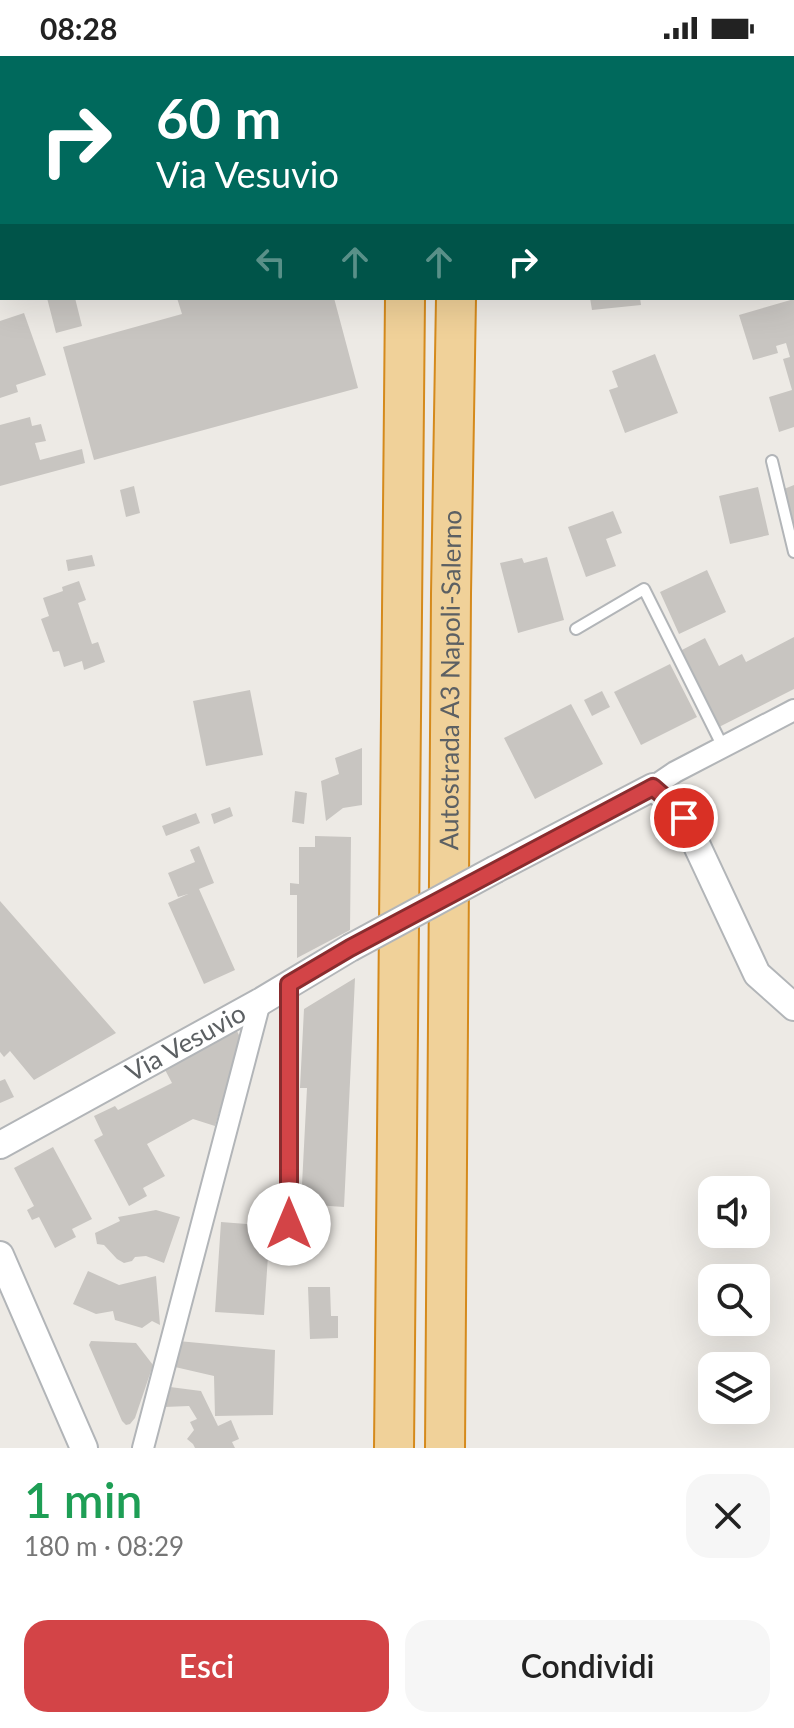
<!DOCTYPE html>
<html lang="it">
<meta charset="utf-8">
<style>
body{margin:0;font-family:Lato,sans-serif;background:#f6f6f6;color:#222;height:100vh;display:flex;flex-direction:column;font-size:30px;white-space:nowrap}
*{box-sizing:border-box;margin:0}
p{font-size:26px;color:#767676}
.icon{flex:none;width:44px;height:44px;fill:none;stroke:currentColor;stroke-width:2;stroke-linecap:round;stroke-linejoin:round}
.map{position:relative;height:1392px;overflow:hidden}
.details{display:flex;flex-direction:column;background:#fff;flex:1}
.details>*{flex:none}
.guide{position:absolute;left:0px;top:0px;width:794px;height:244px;box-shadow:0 8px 32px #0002;background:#00695c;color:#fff;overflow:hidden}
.tools{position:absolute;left:698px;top:1120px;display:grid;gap:16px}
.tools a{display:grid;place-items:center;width:72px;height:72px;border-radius:16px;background:#fff;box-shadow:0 8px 32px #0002;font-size:40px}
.pin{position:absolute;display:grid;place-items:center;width:68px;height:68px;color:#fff;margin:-34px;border:4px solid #fff;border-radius:50%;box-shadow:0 2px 8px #0007}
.me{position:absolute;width:88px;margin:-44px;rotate:0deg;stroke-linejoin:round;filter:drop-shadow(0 0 6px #0008)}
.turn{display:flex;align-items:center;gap:28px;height:168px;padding:0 24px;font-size:36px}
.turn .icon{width:104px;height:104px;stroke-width:2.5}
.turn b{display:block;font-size:56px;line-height:68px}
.lanes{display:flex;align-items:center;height:76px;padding:0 24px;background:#0003;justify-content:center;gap:40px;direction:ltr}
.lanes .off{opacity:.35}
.round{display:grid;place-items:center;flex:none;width:84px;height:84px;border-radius:24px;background:#f6f6f6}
.head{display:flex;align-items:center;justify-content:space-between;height:136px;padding:0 24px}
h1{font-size:48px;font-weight:600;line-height:60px;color:#1e9e55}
.action{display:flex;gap:16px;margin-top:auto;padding:16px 24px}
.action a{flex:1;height:92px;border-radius:24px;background:#d34447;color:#fff;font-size:32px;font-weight:600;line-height:92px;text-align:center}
.action a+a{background:#f6f6f6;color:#222}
.status{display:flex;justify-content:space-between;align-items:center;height:56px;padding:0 40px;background:#fff;direction:ltr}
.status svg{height:22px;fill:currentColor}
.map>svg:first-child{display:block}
</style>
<div class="status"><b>08:28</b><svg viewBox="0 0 49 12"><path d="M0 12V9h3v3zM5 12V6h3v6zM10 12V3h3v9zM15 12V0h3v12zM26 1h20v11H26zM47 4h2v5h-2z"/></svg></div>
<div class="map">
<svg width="794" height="1392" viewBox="0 0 794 1392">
<rect width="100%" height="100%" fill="#edeae5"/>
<path fill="#c8c5c1" d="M47,242h28l7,28 -26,7z
M177,242h157l24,90 -264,72 -31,-113 119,-33z
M590,242h50l1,7 -49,5z
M794,243v128l-15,5 -10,-35 23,-7 -9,-31 7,-2 -4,-14 -10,3 2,7 -25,7 -14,-45z
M24,257l22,62 -30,10 2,7 -18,6v-77z
M655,298l23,59 -53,20 -16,-43 9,-3 -6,-16z
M30,361l2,9 9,-2 5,17 -11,2 5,17 42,-11 3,14 -85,23v-61z
M794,429v42l-1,1 -9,-39z
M134,430l6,27 -14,4 -6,-27z
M758,431l11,48 -39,9 -11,-48z
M613,455l9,22 -16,6 10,27 -30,11 -18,-50z
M92,499l3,11 -27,5 -2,-11z
M547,501l17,63 -46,13 -18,-70 22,-5 2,5z
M707,514l19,42 -47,22 -19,-42z
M79,525l7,19 -8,3 14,41 6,-2 7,20 -21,8 -2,-9 -18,6 -5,-16 -6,1 -12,-33 8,-3 -6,-18 20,-7 -1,-4z
M794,581v52l-75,38 -39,-76 25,-13 14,28 23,-12 4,8z
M670,608l27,53 -56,28 -27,-53z
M250,634l13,65 -57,11 -13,-65z
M602,635l8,16 -18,9 -8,-16z
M571,648l32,60 -68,35 -31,-61z
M362,692v57l-19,3 -17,13 -5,-40 18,-7 -4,-16z
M295,735l12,2 -3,31 -12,-2z
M230,751l3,9 -19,8 -3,-10z
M196,757l4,10 -34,13 -4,-10z
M315,780l36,1 -1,93 -53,28v-63h-7v-12l9,1v-37h16z
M199,790l15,37 -15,6 36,81 -31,14 -36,-81 20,-9 -10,3 -10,-24 27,-11 -5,-12z
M0,845l116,132 -82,47 -24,-29 -6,6 -4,-5z
M355,922l-11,229 -43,-3 6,-116h-7l4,-79z
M236,973l5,10 -26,87 -22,-7 -46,25 18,32 -22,12 4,8 -18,10 -35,-66 9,-5 -9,-19 21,-10 3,4 54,-27 -9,-17z
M5,1023l9,18 -14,6v-22z
M53,1091l39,72 -20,10 4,8 -21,11 -16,-31 -7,3 -5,-10 7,-4 -20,-38z
M156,1154l24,7 -16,46 -18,-7 -11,1 -3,4 -8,2 -7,-4 -13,-14 -7,-1 -2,-11 25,-12 -2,-4z
M221,1166l49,4 -6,89 -49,-3z
M88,1215l31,14 37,-9 4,49 -8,-4 -10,7 -27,-8 -2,-9 -17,3 -23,-10z
M308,1231h22l1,29h7v22l-28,1z
M91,1285l45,2 17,22 -18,53 -5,6 -4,1 -4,-4 -33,-76z
M178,1285l97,9 -2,65 -58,1 -1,-40 -39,-9z
M170,1331l31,4 17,35 13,-6 8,19 -7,3 3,6h-40l-2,-4 -6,-5 7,-9 -4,-8 7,-3 -8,-13 -25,1z"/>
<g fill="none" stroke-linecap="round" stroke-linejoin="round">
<defs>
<path id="service" d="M792,40h2
M772,405l22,91
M576,573l68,-40 79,158
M289,1168v-238"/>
<path id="minor" d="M653,731l22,-15 119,-62
M143,1392l117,-446"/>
<g id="tertiary">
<path d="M496,813l157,-82 16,14 15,17 73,156 37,33"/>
<path id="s1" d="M0,1089l260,-143 90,-54"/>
<path d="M0,1199l84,193"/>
</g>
<g id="motorway">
<path d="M398,0v2"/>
<path d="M449,0v2"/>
<path d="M394,1392l11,-1150"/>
<path id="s2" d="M445,1392l6,-854 5,-296"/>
</g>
</defs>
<use href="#service" stroke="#b2b5b8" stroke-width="14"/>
<use href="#minor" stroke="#b2b5b8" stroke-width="24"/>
<use href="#tertiary" stroke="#b2b5b8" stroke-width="30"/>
<use href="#motorway" stroke="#d58a1c" stroke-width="42"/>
<use href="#service" stroke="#fff" stroke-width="10"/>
<use href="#minor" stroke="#fff" stroke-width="20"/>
<use href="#tertiary" stroke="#fff" stroke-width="26"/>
<use href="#motorway" stroke="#f0d199" stroke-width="38"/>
<defs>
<path id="tertiary-bridge" d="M350,892l146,-79"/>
</defs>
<use href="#tertiary-bridge" stroke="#b2b5b8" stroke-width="30" stroke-linecap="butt"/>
<use href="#tertiary-bridge" stroke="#fff" stroke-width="26"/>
</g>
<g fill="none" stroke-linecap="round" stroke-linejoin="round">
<defs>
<path id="route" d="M289,1168v-240l61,-36 303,-161 16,14 15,17"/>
</defs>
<use href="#route" stroke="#892c2e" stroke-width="20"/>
<use href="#route" stroke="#d34447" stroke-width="14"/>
</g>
<g text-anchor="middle" stroke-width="6" stroke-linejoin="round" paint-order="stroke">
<g font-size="26" fill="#5c6063" stroke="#fff">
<text dy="9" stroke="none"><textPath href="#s2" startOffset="768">Autostrada A3 Napoli-Salerno</textPath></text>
<text dy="9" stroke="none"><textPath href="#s1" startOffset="212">Via Vesuvio</textPath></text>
</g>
</g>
</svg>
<div class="tools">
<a><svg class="icon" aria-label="sound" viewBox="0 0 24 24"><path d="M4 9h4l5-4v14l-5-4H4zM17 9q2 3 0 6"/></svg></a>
<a><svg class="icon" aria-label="search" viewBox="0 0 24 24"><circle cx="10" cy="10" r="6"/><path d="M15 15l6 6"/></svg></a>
<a><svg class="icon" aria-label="layers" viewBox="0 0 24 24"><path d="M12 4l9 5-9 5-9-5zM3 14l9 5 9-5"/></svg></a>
</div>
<div class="pin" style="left:684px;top:762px;background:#d93025"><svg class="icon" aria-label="arrive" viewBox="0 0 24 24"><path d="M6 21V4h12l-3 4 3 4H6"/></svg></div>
<svg class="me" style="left:289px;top:1168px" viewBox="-20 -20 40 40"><circle r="19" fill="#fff"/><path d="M0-13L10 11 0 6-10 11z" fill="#d34447"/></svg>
<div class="guide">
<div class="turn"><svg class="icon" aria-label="right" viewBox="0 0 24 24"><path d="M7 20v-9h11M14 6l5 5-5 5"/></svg><div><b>60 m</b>Via Vesuvio</div></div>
<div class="lanes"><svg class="icon off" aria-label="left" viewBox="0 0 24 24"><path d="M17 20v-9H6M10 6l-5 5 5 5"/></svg><svg class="icon off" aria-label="ahead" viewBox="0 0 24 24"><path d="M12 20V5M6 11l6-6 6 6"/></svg><svg class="icon off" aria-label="ahead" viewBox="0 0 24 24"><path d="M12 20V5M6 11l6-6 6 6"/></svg><svg class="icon" aria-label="right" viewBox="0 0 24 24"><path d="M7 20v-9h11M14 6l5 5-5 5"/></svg></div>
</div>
</div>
<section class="details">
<div class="head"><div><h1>1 min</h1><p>180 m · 08:29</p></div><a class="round"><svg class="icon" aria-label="close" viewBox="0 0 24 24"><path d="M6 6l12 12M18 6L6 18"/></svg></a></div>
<div class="action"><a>Esci</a><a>Condividi</a></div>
</section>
